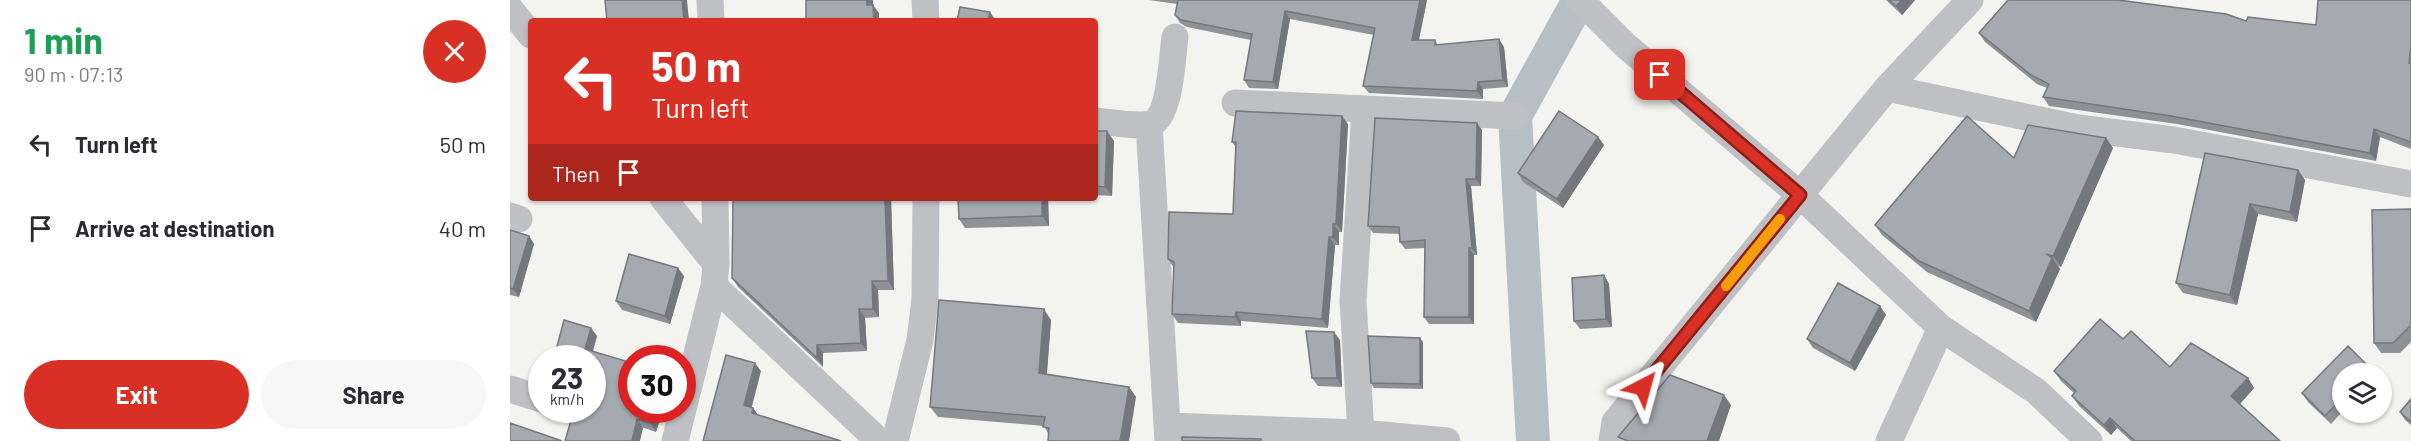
<!DOCTYPE html>
<meta charset="utf-8">
<style>
body{margin:0;font-family:Barlow,sans-serif;background:#f7f7f7;color:#2b2b33;height:100vh;display:flex;flex-direction:column;font-size:22px;white-space:nowrap}
*{box-sizing:border-box;margin:0}
p{font-size:20px;color:#7c7c81}
.icon{flex:none;width:33px;height:33px;fill:none;stroke:currentColor;stroke-width:2;stroke-linecap:round;stroke-linejoin:round}
.map{position:relative;flex:1;overflow:hidden}
.details{display:flex;flex-direction:column;background:#fff;width:510px}
.details>*{flex:none}
.guide{position:absolute;left:18px;top:18px;width:570px;height:183px;border-radius:6px;box-shadow:0 2px 4px #0004;background:#d93025;color:#fff;overflow:hidden}
.fabs{position:absolute;left:1822px;top:363px;display:grid;gap:12px}
.fabs a{display:grid;place-items:center;width:60px;height:60px;border-radius:50%;background:#fff;box-shadow:0 2px 4px #0004;font-size:30px}
.speed{position:absolute;left:18px;top:345px;display:flex;gap:12px;font-size:30px;font-weight:700;text-align:center}
.speed>*{display:grid;place-content:center;width:78px;height:78px;border-radius:50%;background:#fff;box-shadow:0 2px 4px #0004;line-height:1}
.speed small{font-size:15px;font-weight:400}
.speed .limit{border:9px solid #d22;background:#fff;color:#111}
.pin{position:absolute;display:grid;place-items:center;width:51px;height:51px;color:#fff;margin:-26px;border-radius:12px;box-shadow:0 3px 9px #0006}
.me{position:absolute;width:66px;margin:-33px;rotate:39deg;stroke-linejoin:round;filter:drop-shadow(0 0 4px #0008)}
.turn{display:flex;align-items:center;gap:21px;height:126px;padding:0 24px;font-size:27px}
.turn .icon{width:78px;height:78px;stroke-width:2.5}
.turn b{display:block;font-size:42px;line-height:51px}
.then{display:flex;align-items:center;height:57px;padding:0 24px;background:#0003;gap:12px;font-size:22px}
.round{display:grid;place-items:center;flex:none;width:63px;height:63px;border-radius:32px;background:#f7f7f7}
.overview{display:flex;align-items:center;justify-content:space-between;height:102px;padding:0 24px}
h1{font-size:36px;font-weight:700;line-height:45px;color:#1e9e55}
.primary-button{display:flex;gap:12px;margin-top:auto;padding:12px 24px}
.primary-button a{flex:1;height:69px;border-radius:36px;background:#d93025;color:#fff;font-size:24px;font-weight:700;line-height:69px;text-align:center}
.primary-button a+a{background:#f7f7f7;color:#2b2b33}
ul{padding:0;list-style:none}
li{display:flex;align-items:center;gap:18px;height:84px;padding:0 24px}
li div{flex:1}
li b{display:block;font-size:22px}
li em{font-style:normal}
main{display:flex;flex:1;min-height:0}
.map>svg:first-child{display:block}
</style>
<main>
<section class="details">
<div class="overview"><div><h1>1 min</h1><p>90 m · 07:13</p></div><a class="round" style="background:#d93025;color:#fff"><svg class="icon" aria-label="close" viewBox="0 0 24 24"><path d="M6 6l12 12M18 6L6 18"/></svg></a></div>
<ul>
<li><svg class="icon" aria-label="left" viewBox="0 0 24 24"><path d="M17 20v-9H6M10 6l-5 5 5 5"/></svg><div><b>Turn left</b></div><em>50 m</em></li>
<li><svg class="icon" aria-label="arrive" viewBox="0 0 24 24"><path d="M6 21V4h12l-3 4 3 4H6"/></svg><div><b>Arrive at destination</b></div><em>40 m</em></li>
</ul>
<div class="primary-button"><a>Exit</a><a>Share</a></div>
</section>
<div class="map">
<svg width="1901" height="441" viewBox="0 0 1901 441">
<rect width="100%" height="100%" fill="#f3f4f0"/>
<g fill="none" stroke-linecap="round" stroke-linejoin="round">
<path stroke="#b6bfc4" stroke-width="34" d="M1023,441l-18,-325 64,-116"/>
<path stroke="#bec0c4" stroke-width="27" d="M200,0l1,21
M415,0l1,21
M1070,0l45,45 175,150 141,133 95,63 53,50
M0,9l21,26
M1377,88l191,40 96,12 237,44
M725,103l280,13
M585,121c13,1 44,6 55,3 21,-7 22,-67 25,-87
M639,124l19,317
M153,198l53,66
M0,216l9,3
M204,286l165,155
M0,389l32,10
M657,426l194,7 86,8
M851,433l-8,-132 12,-192
M165,441l39,-155 2,-22 -1,-66
M385,441l25,-101 5,-41 1,-101
M1102,441l3,-19 272,-334 83,-88
M1379,441l52,-113"/>
</g>
<path fill="#8e9297" d="M639,0h278l-8,40h16l3,5 66,2 4,40 -25,2v10l-114,-6 -6,-7 11,-51 -84,-16 -12,70 -29,-1 -5,-8 7,-40 -64,-13 -7,-4 -5,-8 2,-11z
M1376,0h29l-13,15z
M1901,0v149l-31,-12 -4,24 -199,-37 -128,-18 -6,-9 4,-9 -10,-4 -52,-42 -6,-9 267,-12 70,4z
M838,124l-6,108h-3v13h-4l-7,83 -87,-7v5l-63,-3 -6,-9 2,-46 -6,-9 65,-45 3,-67 -4,-5z
M972,130l-1,56h-10l6,69h-3v69h-45l-5,-7 1,-69 -20,1 -5,-7v-8l-27,-1 -5,-7z
M585,131l19,10 -2,55 -17,-1z
M1088,137l6,8 -41,63 -40,-26 -5,-9z
M1596,138l7,10 -52,119 -3,-1 2,3 -24,53 -109,-50 -45,-37 -7,-10 139,-67z
M1695,153l93,17 7,10 -8,42 -39,-8 -21,91 -54,-12 -7,-10z
M223,198h158l3,92h-16l1,27 -14,1 2,33 -44,2v14l-85,-80 -6,-9z
M538,198l1,28 -84,2 -6,-9z
M1901,209v133l-11,11h-19l-7,-10z
M0,230l19,6 5,8 -15,53 -9,-2z
M1094,275l5,9 3,43 -32,2 -6,-8z
M174,276l-14,48 -48,-14 -6,-9z
M1370,306l6,9 -31,56 -42,-23 -6,-9z
M54,320l33,16 -4,15 70,59 -7,22 -64,-22z
M541,320l-4,54 82,13 7,10 -87,38 -5,-9 -106,-9 -8,-10z
M1613,339l47,28 78,11 6,10 -14,16 40,37h-149l-14,-13 -6,7 -32,-29 -7,-10 2,-3 -13,-12 -7,-10z
M830,340l2,47 -24,-1 -6,-8z
M913,342v47l-49,-1 -3,-5z
M1838,346l23,23 3,5h-31v37l-12,13 -23,-22 -6,-9z
M1901,399v26l-6,-5 -5,-8z"/>
<path fill="#74777b" d="M172,0h5l2,21h-5z
M357,0h6v13l-6,-8z
M910,0h7l-10,48 -5,-8z
M1392,0h13l-13,15 -6,-9z
M363,5l6,8v8h-5z
M775,11l5,8 -12,70 -5,-7z
M480,12l6,9h-8z
M989,39l5,8 4,40 -5,-7z
M968,82l5,7v10l-6,-8z
M832,116l6,8 -6,108 -6,-8z
M967,123l5,7 -1,56 -5,-7z
M1864,129l6,8 -4,24 -6,-8z
M597,131l7,10 -2,55 -7,-9z
M1088,137l6,8 -41,63 -6,-9z
M1596,138l7,10 -52,119 -8,-11z
M1788,170l7,10 -8,42 -7,-10z
M956,179l5,7 6,69 -5,-7z
M375,198h6l3,92 -6,-9z
M532,198h6l1,28 -7,-10z
M1740,204l8,10 -21,91 -7,-10z
M823,224l6,8v13l-6,-8z
M19,236l5,8 -15,53 -6,-8z
M819,237l6,8 -7,83 -6,-9z
M959,248l5,7v69l-5,-7z
M1542,258l8,11 -24,53 -7,-11z
M168,268l6,8 -14,48 -5,-8z
M1094,275l5,9 3,43 -6,-8z
M362,281l6,9 1,27 -6,-8z
M1370,306l6,9 -31,56 -5,-8z
M349,309l6,9 2,33 -6,-8z
M534,309l7,11 -5,63 -7,-10z
M726,312l5,9v5l-6,-9z
M81,328l6,8 -6,21 -6,-8z
M824,332l6,8 2,47 -5,-9z
M910,338l3,4v47l-3,-5z
M307,345l6,8v14l-6,-9z
M245,363l6,8 -11,43 -6,-9z
M1738,378l6,10 -16,18 -7,-10z
M619,387l7,10 -7,44h-9z
M1214,395l7,10 -12,36h-12z
M243,408l6,8 -7,-3z
M144,410h9l-7,22 -6,-9z
M1600,418l7,10 -6,7 -7,-10z
M127,419l6,9 -3,13h-8z"/>
<path fill="#a5aab0" stroke="#74777b" stroke-width="1.5" d="M95,0h77l2,21h-77z
M296,0h61v5h6l1,16h-82h14z
M668,0h242l-8,40h23v5l64,-6 4,41 -25,2 -1,9 -114,-5 12,-58 -90,-17 -12,71 -29,-2 8,-46 -71,-14 -6,-5z
M1379,0h13l-6,6z
M1498,0h110l108,14 20,7 2,-4 68,8 2,-25h93v46l-2,17 2,1v78l-37,-13 -4,24 -199,-37 -128,-19 6,-13 -18,-9 -52,-42z
M450,7l30,5 -2,9h-31z
M726,111l106,5 -6,108h-3v13h-4l-7,82 -86,-7 -1,5 -63,-3 2,-52 -6,-3 1,-47 64,2 3,-72h-4z
M1049,111l39,26 -41,62 -39,-26z
M1457,116l47,42 14,-33 78,13 -53,118 -7,-2 6,4 -23,53 -110,-50 -44,-36z
M865,118l102,5 -1,56h-10l6,69h-3v69h-45l1,-77 -25,2 -1,-15 -31,-1z
M585,131h12l-2,56 -10,-1z
M1695,153l93,17 -8,42 -40,-8 -20,91 -54,-12z
M223,198h152l3,83h-16l1,28h-14l2,34 -44,2v13l-85,-80z
M448,198h84v18l-83,3z
M1901,209v116l-18,18h-19l-2,-133z
M0,230l19,6 -16,53 -3,-1z
M119,254l49,14 -13,48 -49,-15z
M1094,275l2,44 -32,2 -2,-43z
M1328,283l42,23 -30,57 -43,-24z
M429,300l105,9 -5,64 90,14 -9,54h-72l1,-13 -6,-1 2,-10 -115,-10z
M1590,319l23,20 8,-8 39,36 21,-24 57,35 -17,18 49,45h-145l-25,-23 -6,7 -32,-29 4,-5 -22,-20z
M54,320l27,8 -6,21 47,14v47h22l-4,13 -13,-4 -5,22h-67l9,-31h18v-52h-38z
M796,331l28,1 3,46h-25z
M858,336l52,2v46l-49,-1z
M1838,346l23,23 -5,5h-23v23l-18,19 -23,-23z
M216,355l29,8 -11,42 9,3 -1,5 89,28h-138z
M1160,375l54,20 -17,46h-79l-10,-4z
M1901,399v23l-11,-10z
M0,423l52,18h-52z
M672,437l79,2v2h-79z"/>
<g fill="none" stroke-linecap="round" stroke-linejoin="round">
<defs>
<path id="route" d="M1133,387l157,-192 -140,-120"/>
</defs>
<use href="#route" stroke="#8d1f18" stroke-width="15"/>
<use href="#route" stroke="#d93025" stroke-width="10"/>
<path stroke="#f59e0b" stroke-width="10" d="M1216,286l54,-67"/>
</g>
</svg>
<div class="fabs">
<a><svg class="icon" aria-label="layers" viewBox="0 0 24 24"><path d="M12 4l9 5-9 5-9-5zM3 14l9 5 9-5"/></svg></a>
</div>
<div class="speed"><div>23<small>km/h</small></div><div class="limit">30</div></div>
<div class="pin" style="left:1150px;top:75px;background:#d93025"><svg class="icon" aria-label="arrive" viewBox="0 0 24 24"><path d="M6 21V4h12l-3 4 3 4H6"/></svg></div>
<svg class="me" style="left:1133px;top:387px" viewBox="-20 -20 40 40"><path d="M0-17L14 15 0 8-14 15z" fill="#d93025" stroke="#fff" stroke-width="4"/></svg>
<div class="guide">
<div class="turn"><svg class="icon" aria-label="left" viewBox="0 0 24 24"><path d="M17 20v-9H6M10 6l-5 5 5 5"/></svg><div><b>50 m</b>Turn left</div></div>
<div class="then">Then<svg class="icon" aria-label="arrive" viewBox="0 0 24 24"><path d="M6 21V4h12l-3 4 3 4H6"/></svg></div>
</div>
</div>
</main>
